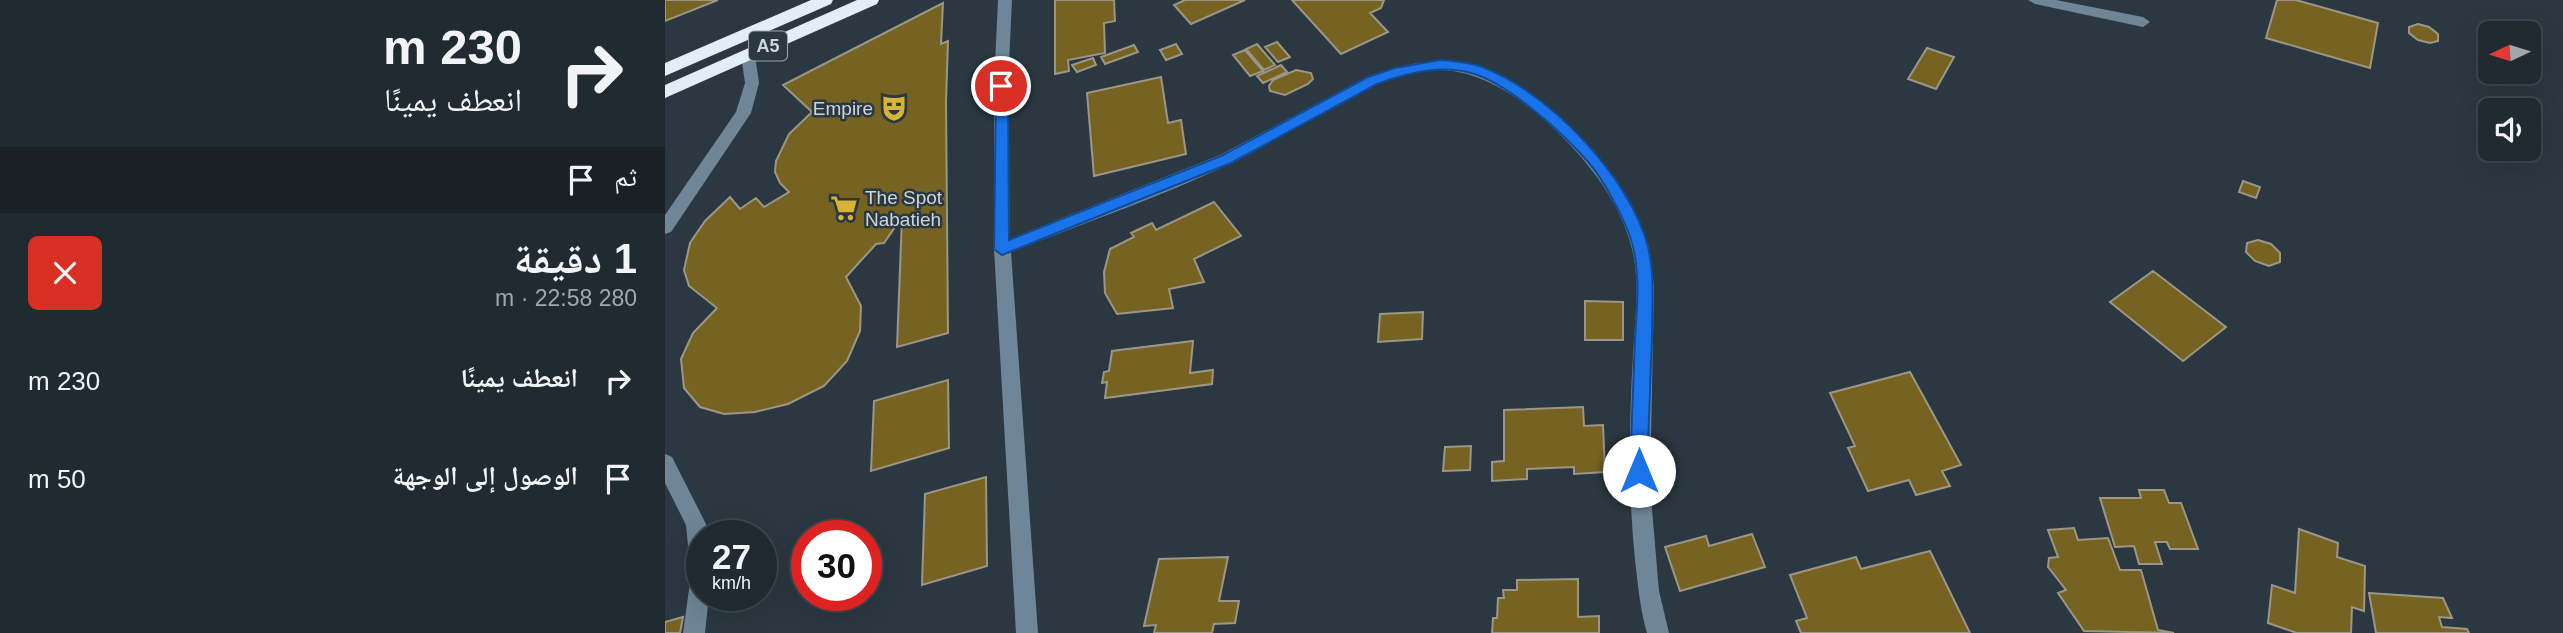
<!DOCTYPE html>
<html lang="ar">
<meta charset="utf-8">
<style>
body{margin:0;font-family:Arial,"Noto Naskh Arabic",sans-serif;background:#2d363d;color:#f1f3f6;direction:rtl;height:100vh;display:flex;flex-direction:column;font-size:26px;white-space:nowrap}
*{box-sizing:border-box;margin:0}
p{font-size:23px;color:#a2a7ab}
.icon{flex:none;width:38px;height:38px;fill:none;stroke:currentColor;stroke-width:2;stroke-linecap:round;stroke-linejoin:round}
.map{position:relative;flex:1;overflow:hidden;direction:ltr}
.panel{display:flex;flex-direction:column;background:#202a31;width:665px}
.panel>*{flex:none}
.top-card{background:#202a31;color:#f1f3f6;overflow:hidden}
.needle{width:46px;rotate:266deg}
.buttons{position:absolute;left:1813px;top:21px;display:grid;gap:14px}
.buttons a{display:grid;place-items:center;width:63px;height:63px;border-radius:10px;background:#202a31;box-shadow:0 7px 28px #0002,0 0 0 2px #3d464d;font-size:35px}
.speed{position:absolute;left:21px;top:520px;display:flex;gap:14px;font-size:35px;font-weight:700;text-align:center}
.speed>*{display:grid;place-content:center;width:91px;height:91px;border-radius:50%;background:#202a31;box-shadow:0 7px 28px #0002,0 0 0 2px #3d464d;line-height:1}
.speed small{font-size:18px;font-weight:400}
.speed .limit{border:10px solid #d22;background:#fff;color:#111}
.pin{position:absolute;display:grid;place-items:center;width:60px;height:60px;color:#fff;margin:-30px;border:4px solid #fff;border-radius:50%;box-shadow:0 2px 7px #0007}
.me{position:absolute;width:77px;margin:-38px;rotate:0deg;stroke-linejoin:round;filter:drop-shadow(0 0 5px #0008)}
.turn{display:flex;align-items:center;gap:24px;height:147px;padding:0 28px;font-size:32px}
.turn .icon{width:91px;height:91px;stroke-width:2.5}
.turn b{display:block;font-size:49px;line-height:60px}
.then{display:flex;align-items:center;height:66px;padding:0 28px;background:#0003;gap:14px;font-size:26px}
.round{display:grid;place-items:center;flex:none;width:74px;height:74px;border-radius:10px;background:#2d363d}
.summary{display:flex;align-items:center;justify-content:space-between;height:119px;padding:0 28px}
h1{font-size:42px;font-weight:800;line-height:52px}
ul{padding:0;list-style:none}
li{display:flex;align-items:center;gap:21px;height:98px;padding:0 28px}
li div{flex:1}
li b{display:block;font-size:26px}
li em{font-style:normal}
main{display:flex;flex:1;min-height:0}
.map>svg:first-child{display:block}
</style>
<main>
<div class="map">
<svg width="1898" height="633" viewBox="0 0 1898 633">
<rect width="100%" height="100%" fill="#2b3841"/>
<path fill="#766322" stroke="#9b9686" stroke-width="2" d="M0,0h53l-53,21z
M390,0h59l1,21 -11,2 1,30 -37,7 1,11 -14,3z
M520,0h60l-54,24 -17,-19z
M627,0h92l-3,8 -11,5 18,19 -47,22z
M1612,0h19l82,23 -8,45 -104,-30z
M278,3l-2,41 7,-3 -2,61 2,231 -51,14 5,-130 -18,26 -8,1 -30,33 15,29 -1,25 -13,30 -23,25 -36,18 -33,8 -31,2 -24,-7 -16,-19 -3,-29 12,-26 24,-25 -28,-22 -5,-16 6,-27 15,-22 25,-24 10,12 16,-11 8,9 25,-15 -9,-9 -5,-11 1,-11 13,-27 23,-22 -29,-27z
M1753,24l11,3 9,7v7l-8,2 -12,-3 -9,-7v-6z
M612,42l13,15 -12,5 -13,-15z
M511,44l6,10 -16,6 -6,-10z
M592,44l18,21 -11,5 -18,-21z
M469,45l4,7 -33,12 -4,-7z
M1262,48l27,9 -18,32 -28,-10z
M580,50l18,21 -13,5 -17,-21z
M428,58l3,7 -19,7 -5,-7z
M616,65l6,7 -24,11 -6,-7z
M631,70l15,3 2,6 -5,5 -23,11 -15,-4 -1,-5 4,-6z
M496,77l7,46 13,-3 5,34 -92,22 -7,-83z
M1578,181l17,6 -4,11 -17,-6z
M549,202l27,34 -47,23 10,23 -35,7 4,19 -56,6 -12,-21 -1,-21 6,-23 24,-12 -3,-4 21,-10 4,7z
M1593,240l13,4 9,9v9l-11,4 -14,-5 -9,-9 1,-9z
M1488,271l73,56 -43,34 -73,-59z
M920,301l38,1v38h-38z
M758,312l-1,27 -44,3 2,-28z
M528,341l-3,32 23,-3 -1,14 -107,14 2,-16 -5,1 2,-11 5,-1 3,-20z
M1245,372l51,93 -19,6 8,15 -34,9 -7,-15 -41,11 -20,-43 7,-2 -25,-53z
M283,380l1,68 -78,23 3,-70z
M918,407l1,19 19,-1 2,47 -31,2v-7l-47,2v10l-35,2v-19l12,-1v-51z
M806,446l-1,24 -27,1 2,-24z
M321,477l1,89 -65,19 3,-91z
M1474,490h25l5,13h12l17,46h-28l-3,-7h-12l7,22h-23l-5,-18 -19,1 -15,-49h41z
M1409,528l4,12 30,-2 12,32h21l17,60 16,3 -90,-2 -26,-38 8,-3 -18,-23 1,-9 9,-1 -10,-27z
M1634,529l39,14 -1,14 28,9 -1,45 -12,-4 -1,26h-54l-29,-10 4,-38 23,8z
M1087,534l13,33 -85,24 -15,-44 41,-11 3,10z
M1265,551l40,82h-169l-5,-12 11,-3 -17,-43 66,-18 5,12z
M563,557l-9,44h20l-4,22 -21,1 -2,9h-58l2,-8 -12,1 15,-67z
M913,579v38l21,-1v17h-107l1,-15h4l1,-20h6l-1,-8h14v-10z
M1704,593l74,5 9,20 -13,-1 3,10 25,2 2,4h-93z
M18,617l-3,16h-15v-11z"/>
<g fill="none" stroke-linecap="round" stroke-linejoin="round">
<path fill="#6e8697" fill-rule="evenodd" d="M333,0h14l-4,86 2,153 210,-84 147,-78 24,-8 26,-6 38,-1 23,5 37,18 37,26 43,41 33,48 21,47 5,40 -4,199 9,105 10,42h-22c-7,-24 -9,-48 -12,-73 -7,-68 -6,-136 -2,-204 1,-26 5,-53 3,-79 -2,-49 -31,-95 -64,-130 -33,-36 -84,-78 -135,-77 -64,1 -147,65 -205,93 -72,34 -148,60 -221,89l27,381h-22l-22,-384v-163z
M1363,0h28l87,17 7,5 -7,5 -108,-23z
M83,50l7,5 4,28 -8,30 -80,119 -6,2v-19l71,-103 9,-29 -4,-28z
M0,454l7,3 34,67 1,12h-5v59h7l-4,38h-22l8,-58 -5,-50 -21,-42z"/>
<path fill="#e2eef6" fill-rule="evenodd" d="M146,0h22l-2,4 -166,72v-13z
M192,0h22l-2,4 -212,94v-13z"/>
</g>
<path fill="#1a73e8" stroke="#114b97" stroke-width="2" d="M775,60c14,1 29,2 42,7 66,24 149,111 166,180 7,26 4,64 4,91 -2,44 -3,89 -5,133l-2,6 -6,2 -7,-2 -2,-6c2,-44 3,-89 5,-133 2,-29 5,-62 -2,-91 -5,-22 -29,-67 -44,-84 -26,-30 -81,-80 -118,-90 -31,-9 -65,0 -94,11l-146,79 -224,90 -5,2 -8,-6 2,-166 5,-1 7,4 1,154 212,-84 147,-79 27,-9z"/>
<defs>
<symbol id="theatre-bare" viewBox="-9 -9 18 18"><path d="M-5-5.5Q0-4 5-5.5V0Q5 5 0 6Q-5 5-5 0ZM-3.3-2.5H-1v1.5H-3.3ZM1-2.5H3.3v1.5H1ZM-2.8 1Q0 5.5 2.8 1Z" fill="#d8b434" stroke="#2b3841" stroke-width="2.5" paint-order="stroke"/></symbol>
<symbol id="supermarket-bare" viewBox="-9 -9 18 18"><path d="M-6-5.5h2.5l.6 2H6L4.5 2H-2.5L-4.4-4H-6ZM-1.5 3.2a1.3 1.3 0 1 0 .1 0ZM3 3.2a1.3 1.3 0 1 0 .1 0Z" fill="#d8b434" stroke="#2b3841" stroke-width="2.5" paint-order="stroke"/></symbol>
</defs>
<g fill-rule="evenodd">
<use href="#theatre-bare" x="210" y="89" width="38" height="38"/>
<use href="#supermarket-bare" x="160" y="189" width="38" height="38"/>
</g>
<g text-anchor="middle" stroke-width="5" stroke-linejoin="round" paint-order="stroke">
<rect fill="#2b3841" stroke="#9ca6ac" stroke-width="2" x="84" y="31.5" width="38" height="29" rx="5"/>
<g font-size="18" font-weight="bold" fill="#cdd5da">
<text x="103" y="52">A5</text>
</g>
<g font-size="19" fill="#cdd5da" stroke="#2b3841" text-anchor="end">
<text x="208" y="115">Empire</text>
<text x="200" y="204" text-anchor="start">The Spot<tspan x="200" dy="22">Nabatieh</tspan></text>
</g>
</g>
</svg>
<div class="buttons">
<a><svg class="needle" viewBox="-14 -14 28 28"><path d="M0-13l5 13h-10z" fill="#e53935"/><path d="M0 13l5-13h-10z" fill="#a2a7ab"/></svg></a>
<a><svg class="icon" aria-label="sound" viewBox="0 0 24 24"><path d="M4 9h4l5-4v14l-5-4H4zM17 9q2 3 0 6"/></svg></a>
</div>
<div class="speed"><div>27<small>km/h</small></div><div class="limit">30</div></div>
<div class="pin" style="left:336px;top:86px;background:#d93025"><svg class="icon" aria-label="arrive" viewBox="0 0 24 24"><path d="M6 21V4h12l-3 4 3 4H6"/></svg></div>
<svg class="me" style="left:974px;top:471px" viewBox="-20 -20 40 40"><circle r="19" fill="#fff"/><path d="M0-13L10 11 0 6-10 11z" fill="#1a73e8"/></svg>
</div>
<section class="panel">
<div class="top-card">
<div class="turn"><svg class="icon" aria-label="right" viewBox="0 0 24 24"><path d="M7 20v-9h11M14 6l5 5-5 5"/></svg><div><b>230 m</b>انعطف يمينًا</div></div>
<div class="then">ثم<svg class="icon" aria-label="arrive" viewBox="0 0 24 24"><path d="M6 21V4h12l-3 4 3 4H6"/></svg></div>
</div>
<div class="summary"><div><h1>1 دقيقة</h1><p>280 m · 22:58</p></div><a class="round" style="background:#d93025;color:#fff"><svg class="icon" aria-label="close" viewBox="0 0 24 24"><path d="M6 6l12 12M18 6L6 18"/></svg></a></div>
<ul>
<li><svg class="icon" aria-label="right" viewBox="0 0 24 24"><path d="M7 20v-9h11M14 6l5 5-5 5"/></svg><div><b>انعطف يمينًا</b></div><em>230 m</em></li>
<li><svg class="icon" aria-label="arrive" viewBox="0 0 24 24"><path d="M6 21V4h12l-3 4 3 4H6"/></svg><div><b>الوصول إلى الوجهة</b></div><em>50 m</em></li>
</ul>
</section>
</main>
